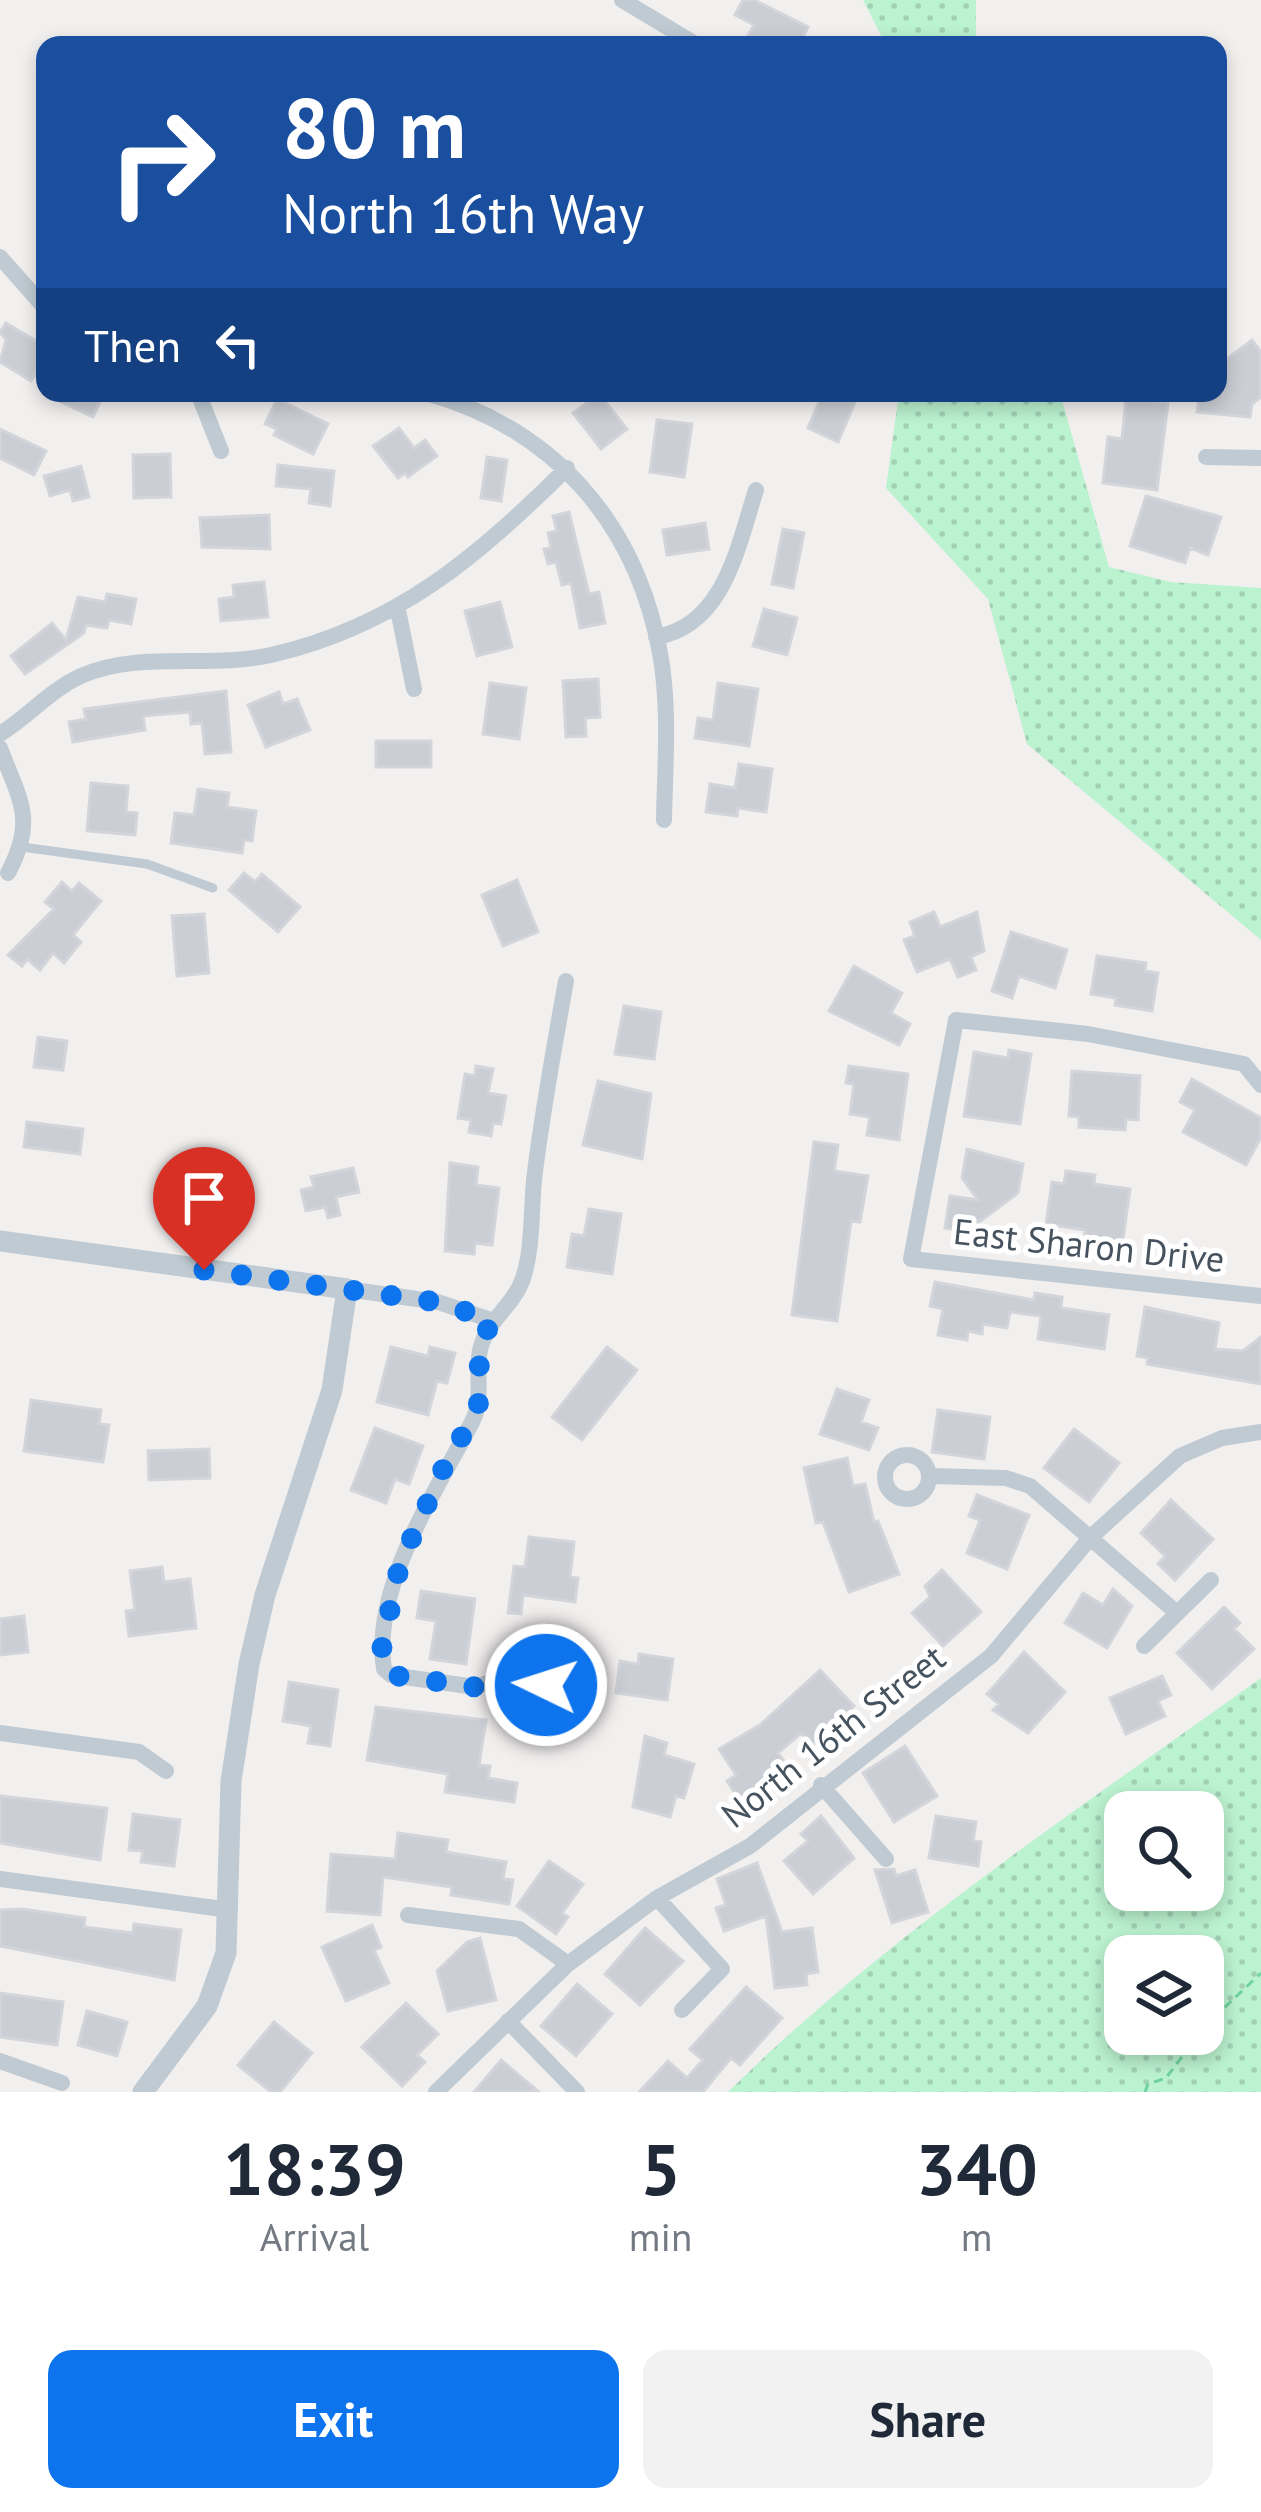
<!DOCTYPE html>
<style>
body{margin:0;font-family:"PT Sans",sans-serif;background:#f2f2f3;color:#1f2937;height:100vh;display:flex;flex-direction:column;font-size:45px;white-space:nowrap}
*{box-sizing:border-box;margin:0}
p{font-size:39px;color:#747a83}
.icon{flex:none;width:66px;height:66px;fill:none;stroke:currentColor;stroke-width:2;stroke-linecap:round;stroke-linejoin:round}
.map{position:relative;height:2092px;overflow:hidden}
.side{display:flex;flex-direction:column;background:#fff;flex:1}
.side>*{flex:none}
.hud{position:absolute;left:36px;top:36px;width:1191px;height:366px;border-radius:24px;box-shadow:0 6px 18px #0003;background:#1a4fa0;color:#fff;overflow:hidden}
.controls{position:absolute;left:1104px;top:1791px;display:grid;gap:24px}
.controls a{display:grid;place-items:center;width:120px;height:120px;border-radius:24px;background:#fff;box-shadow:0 6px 18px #0003;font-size:60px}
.pin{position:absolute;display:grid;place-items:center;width:102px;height:102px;color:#fff;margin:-123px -51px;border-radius:50% 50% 50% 0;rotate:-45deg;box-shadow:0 0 12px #0007}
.pin .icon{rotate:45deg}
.me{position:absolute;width:132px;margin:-66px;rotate:274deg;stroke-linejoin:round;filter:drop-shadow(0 0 9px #0008)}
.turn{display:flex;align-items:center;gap:42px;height:252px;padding:0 48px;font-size:54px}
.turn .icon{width:156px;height:156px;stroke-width:2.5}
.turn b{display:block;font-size:84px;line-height:102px}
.then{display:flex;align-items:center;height:114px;padding:0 48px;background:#0003;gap:24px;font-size:45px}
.eta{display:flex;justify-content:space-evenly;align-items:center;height:204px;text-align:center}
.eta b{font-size:72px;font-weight:700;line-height:84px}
.button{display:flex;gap:24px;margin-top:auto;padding:24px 48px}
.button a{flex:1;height:138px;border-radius:24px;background:#0d74ee;color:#fff;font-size:48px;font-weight:700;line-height:138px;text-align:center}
.button a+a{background:#f2f2f3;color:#1f2937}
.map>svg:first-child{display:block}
</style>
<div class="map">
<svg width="1261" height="2092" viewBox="0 0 1261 2092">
<defs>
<pattern id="grass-dots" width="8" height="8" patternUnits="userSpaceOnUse" patternTransform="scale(3)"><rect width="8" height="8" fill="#bbf2cf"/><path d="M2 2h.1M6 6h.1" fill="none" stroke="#a2d1b4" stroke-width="1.8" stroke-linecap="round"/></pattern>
</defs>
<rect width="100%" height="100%" fill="#f2efef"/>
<path fill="url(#grass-dots)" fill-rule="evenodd" d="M863,0h113v45h-90z
M899,393h161l49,174 62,15 90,6v352l-234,-196 -39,-145 -102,-111z
M1261,1678v414h-533c160,-158 351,-283 533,-414zM1203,1812v78h-78v-78zM1203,1956v78h-78v-78z"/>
<path fill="#cbced4" stroke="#d3d5db" stroke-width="3" d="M743,0h11l54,27 -9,18h-56l11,-20 -19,-10z
M6,323l39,23v12l-14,23 -31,-19 6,-22 -6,-8z
M1252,340l9,12v45l-9,7 -2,13 -53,-5 3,-19h18l2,-29z
M42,393h62l-11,24z
M823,393h36l-21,49 -30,-14z
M599,394l28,35 -26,20 -28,-36z
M1126,398l42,5 -11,87 -54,-7 5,-46 14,2z
M277,399l51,25 -15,30 -39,-19 3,-6 -12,-5z
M657,420l35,4 -8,53 -34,-5z
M399,428l15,20 11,-8 12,16 -29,21 -3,-4 -7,5 -25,-32z
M0,429l46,22 -12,24 -34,-17z
M170,454l1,43 -37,1 -1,-43z
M487,457l20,3 -6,41 -20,-3z
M278,465l56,6 -4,35 -21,-3 2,-14 -35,-3z
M81,466l8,31 -16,4 -3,-11 -20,6 -6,-20z
M1146,496l75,21 -13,38 -18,-7 -5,15 -55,-17z
M569,512l20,82 10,-2 6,31 -25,5 -9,-45 -9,2 -6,-23 -8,2 -4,-15 7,-1 -3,-15 9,-2 -4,-15z
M269,515l1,34 -68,-2 -2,-29z
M705,523l4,26 -42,6 -4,-25z
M783,529l21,4 -11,55 -21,-4z
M264,582l4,35 -47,4 -2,-22 15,-2 -1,-12z
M107,594l29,5 -5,25 -22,-4 -2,8 -21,-3 -2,8 -59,41 -14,-18 41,-33 14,17 12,-43 27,5z
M500,602l12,45 -35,9 -12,-45z
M764,609l33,9 -10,37 -34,-9z
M598,679l2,38 -15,1 1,18 -20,1 -3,-56z
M490,683l36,5 -7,51 -36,-5z
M718,683l40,6 -9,57 -54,-8 3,-20 15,2z
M226,691l5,61 -26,2 -3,-31 -11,1 -1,-12 -47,4 2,14 -72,12 -4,-20 17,-3 -2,-10z
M279,692l4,12 14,-5 13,31 -44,17 -18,-42z
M376,741h55v26h-55z
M739,764l33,5 -6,43 -28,-4 -1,8 -31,-4 4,-28 25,4z
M91,783l37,3 -2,26 11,1 -2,22 -48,-4z
M198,789l31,4 -2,14 29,4 -4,30 -8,-1 -2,13 -71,-10 4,-30 19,2z
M244,873l11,9 7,-8 38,33 -22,25 -49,-42z
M517,880l21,52 -35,14 -21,-51z
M62,882l10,9 7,-8 22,18 -28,34 8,7 -17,21 -11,-10 -13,17 -13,-11 -5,7 -14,-11 46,-46 -9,-7z
M934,912l6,15 37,-15 7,39 -13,6 5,13 -18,7 -8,-18 -33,13 -13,-32 11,-4 -5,-14z
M204,914l5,59 -32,3 -5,-60z
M1011,932l56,18 -12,38 -36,-12 -7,22 -20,-7z
M1097,956l49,7 -1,8 13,2 -6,38 -37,-6 1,-7 -25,-4z
M854,966l48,27 -11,20 19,11 -11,21 -70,-34z
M624,1006l37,6 -7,47 -39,-5z
M38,1037l29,4 -4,29 -29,-3z
M1009,1050l22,4 -11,70 -56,-8 10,-64 34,6z
M476,1066l17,3 -5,24 18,3 -5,28 -8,-1 -2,13 -22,-4 2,-12 -13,-2 7,-44 10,2z
M849,1066l59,8 -9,66 -32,-5 3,-18 -20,-3 4,-30 -8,-1z
M1072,1071l68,5 -2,44 -12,-1 -1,11 -46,-3v-10l-10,-1z
M1192,1079l69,39v19l-15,28 -63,-33 12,-22 -15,-8z
M598,1081l53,13 -9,65 -59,-14z
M27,1122l56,7 -3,25 -56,-7z
M814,1142l24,3 -4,26 34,5 -8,46 -9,-1 -14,100 -45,-6z
M967,1149l56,15 -5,29 -52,39 -21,-4 5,-32 28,4 -16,-22z
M450,1163l28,4 -2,18 23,3 -7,57 -17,-2 -1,11 -29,-3z
M353,1168l6,24 -23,5 4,18 -12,3 -3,-11 -19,4 -5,-21 13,-3 -3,-10z
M1066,1171l29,4 -1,9 36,5 -8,57 -38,-5 1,-11 -39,-6 6,-42 12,2z
M589,1209l32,5 -9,60 -45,-7 5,-33 12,2z
M935,1282l99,18 1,-7 27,4 -1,11 48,7 -5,34 -66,-10 3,-23 -31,-4 -3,16 -24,-4 -1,10 -14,-3 -1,9 -29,-5 5,-26 -13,-3z
M1145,1307l74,16 -4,26 28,2 18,-14v47l-114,-20 1,-6 -11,-2z
M391,1347l37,9 2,-9 25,6 -8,30 -10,-2 -9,34 -51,-13z
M607,1347l30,23 -55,70 -30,-23z
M837,1389l32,11 -8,22 17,6 -9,22 -49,-16z
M31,1400l70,10 -2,14 10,1 -6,37 -79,-11z
M938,1410l52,7 -6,42 -52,-7z
M375,1428l48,18 -14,38 -14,-5 -9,24 -35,-13z
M1074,1429l45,34 -30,39 -45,-34z
M209,1449l1,29 -61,2 -1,-29z
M847,1458l6,28 12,-2 9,38 4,-1 21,53 -50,18 -26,-70 -7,1 -12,-55z
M977,1495l52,20 -22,54 -40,-16 13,-33 -11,-4z
M1171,1500l42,39 -38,41 -17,-16 7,-8 -24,-23z
M529,1537l45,5 -4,35 8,1 -3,24 -52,-7 -2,19 -13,-1 6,-47 11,1z
M162,1567l2,15 26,-3 6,49 -67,8 -3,-25 9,-1 -5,-39z
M942,1570l39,42 -38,34 -31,-33 18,-16 -5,-11z
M1113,1589l19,17 -25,42 -42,-25 18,-30 20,12z
M421,1591l54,8 -9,65 -36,-5 6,-38 -19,-3z
M1224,1607l16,16 -6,6 20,20 -42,40 -35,-36z
M24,1616l4,36 -28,3v-36z
M1024,1652l41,40 -37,41 -35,-23 6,-6 -12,-10z
M639,1654l34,5 -6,41 -51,-7 4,-32 18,3z
M820,1670l34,36 -41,39 -12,-12 -23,20 6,8 -11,6 8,11 -39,26 -15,-23 9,-6 -17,-26 41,-24z
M1162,1676l9,19 -13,6 7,15 -39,18 -16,-36z
M289,1682l49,8 -8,56 -22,-3 3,-17 -28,-5z
M376,1707l110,13 -7,45 11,1 -2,12 29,5 -3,19 -69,-10 3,-18 -81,-14z
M645,1736l22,7 -3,12 30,9 -10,34 -8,-2 -6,21 -37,-10z
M905,1746l32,50 -43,26 -31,-49z
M0,1796l107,12 -7,52 -100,-17z
M133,1814l47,6 -6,46 -33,-4 2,-11 -14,-1z
M821,1816l33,42 -41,36 -29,-33 24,-20 -7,-7z
M936,1816l40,6 -3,19 8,1 -3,24 -49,-8z
M398,1833l50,7 -2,12 60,10 -3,17 10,1 -4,24 -58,-9 1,-8 -69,-10 -3,38 -53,-4 4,-57 64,5z
M549,1861l34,23 -21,29 6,4 -12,17 -39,-28z
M757,1863l25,69 30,-4 6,44 -12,2 1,11 -32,3 -9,-72 -42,15 -8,-23 10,-3 -9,-26z
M894,1869l2,7 19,-6 13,42 -36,11 -17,-53z
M22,1909l63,9 -1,9 49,6 1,-9 47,6 -7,50 -174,-34v-36z
M372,1925l9,22 -7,3 15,33 -43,18 -24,-54z
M645,1928l38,33 -43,44 -35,-31z
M480,1938l16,62 -48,11 -11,-40 30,-29z
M577,1984l35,30 -36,42 -35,-30z
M746,1987l36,31 -42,47 -9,-7 -28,34h-64l29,-31 19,17 16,-18 -13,-11z
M0,1993l63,9 -6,43 -57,-8z
M406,2003l32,31 -21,21 8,7 -23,24 -40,-39z
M87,2011l40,11 -10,34 -39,-11z
M274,2022l38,31 -32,39h-9l-33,-27z
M501,2060l38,32h-65z"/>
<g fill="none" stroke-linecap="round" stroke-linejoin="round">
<path stroke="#70d2a0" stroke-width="3" stroke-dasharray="9 6" stroke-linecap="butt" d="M1203,2028l58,-55
M1145,2092l3,-8 18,-6 33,-44"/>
<path stroke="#bfcad2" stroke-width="9" d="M22,847l125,17 66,24"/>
<path stroke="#bfcad2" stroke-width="16" d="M622,0l75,45
M0,257l45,51
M198,393l23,58
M426,393c127,35 210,129 234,260 10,55 5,112 4,167
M1206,457l55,1
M398,610l16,79
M656,637c68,-11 82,-91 100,-147
M0,734c29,-18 50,-44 81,-58 58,-26 128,-7 190,-21 124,-28 208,-99 296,-187
M0,748c19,51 37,71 8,125
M1261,1085l-17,-21 -156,-30 -132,-14 -45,239 350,37
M347,1289l91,13 53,18
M885 1477a22 22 0 1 1 44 0a22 22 0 1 1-44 0Z
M929,1476l77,2 24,8 147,127
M1144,1646l67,-66
M508 1669a22 22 0 1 1 44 0a22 22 0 1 1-44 0Z
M509,1676l-34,11 -84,-12 -7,-6c-13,-81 53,-179 88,-247 12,-23 3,-47 8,-72 7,-30 33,-44 42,-69 11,-29 9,-70 12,-101 8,-67 20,-133 32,-199
M0,1733l139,19 27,19
M821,1785l65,74
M0,1879l230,31
M657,1898l65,71 -40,41
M408,1915l111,14 49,35
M508,2021l69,71
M0,2061l62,22
M436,2092l132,-128 89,-66 93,-52 241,-190 100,-119 89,-81 42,-18 39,-6"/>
<path stroke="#bfcad2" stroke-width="21" d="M0,1241l347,48 -15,101 -67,205 -16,69 -18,117 -5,172 -19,53 -64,86"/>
</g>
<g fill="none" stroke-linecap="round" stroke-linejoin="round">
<path stroke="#0d74ee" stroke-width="21" stroke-dasharray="0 37.8" d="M204,1270l234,32 53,18 -12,33 1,46 -8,22 -23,35 -49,108 -19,88 10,23 84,12 34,-11c8,16 22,18 37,9"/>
</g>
<g text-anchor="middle" stroke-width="10" stroke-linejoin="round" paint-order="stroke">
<g font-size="36" fill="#46535e" stroke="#fff">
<text transform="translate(1089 1245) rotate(6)" y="13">East Sharon Drive</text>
<text transform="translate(833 1736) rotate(-38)" y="13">North 16th Street</text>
</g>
</g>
</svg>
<div class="controls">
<a><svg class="icon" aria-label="search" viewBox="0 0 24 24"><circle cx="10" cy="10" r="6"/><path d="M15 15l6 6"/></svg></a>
<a><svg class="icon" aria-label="layers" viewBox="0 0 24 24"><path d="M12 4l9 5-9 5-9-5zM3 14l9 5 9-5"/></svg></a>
</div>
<div class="pin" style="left:204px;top:1270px;background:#d93025"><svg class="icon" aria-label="arrive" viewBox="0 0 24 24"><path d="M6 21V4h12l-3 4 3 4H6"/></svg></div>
<svg class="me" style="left:546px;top:1685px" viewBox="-20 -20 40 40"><circle r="17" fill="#0d74ee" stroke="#fff" stroke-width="3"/><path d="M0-11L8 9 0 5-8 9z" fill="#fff"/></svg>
<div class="hud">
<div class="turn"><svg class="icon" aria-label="right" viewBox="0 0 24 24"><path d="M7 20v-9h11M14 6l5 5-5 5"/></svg><div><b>80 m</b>North 16th Way</div></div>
<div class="then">Then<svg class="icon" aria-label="left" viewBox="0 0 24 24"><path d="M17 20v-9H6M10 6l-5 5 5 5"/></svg></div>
</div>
</div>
<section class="side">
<div class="eta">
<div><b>18:39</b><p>Arrival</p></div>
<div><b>5</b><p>min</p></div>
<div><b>340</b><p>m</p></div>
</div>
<div class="button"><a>Exit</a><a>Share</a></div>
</section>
